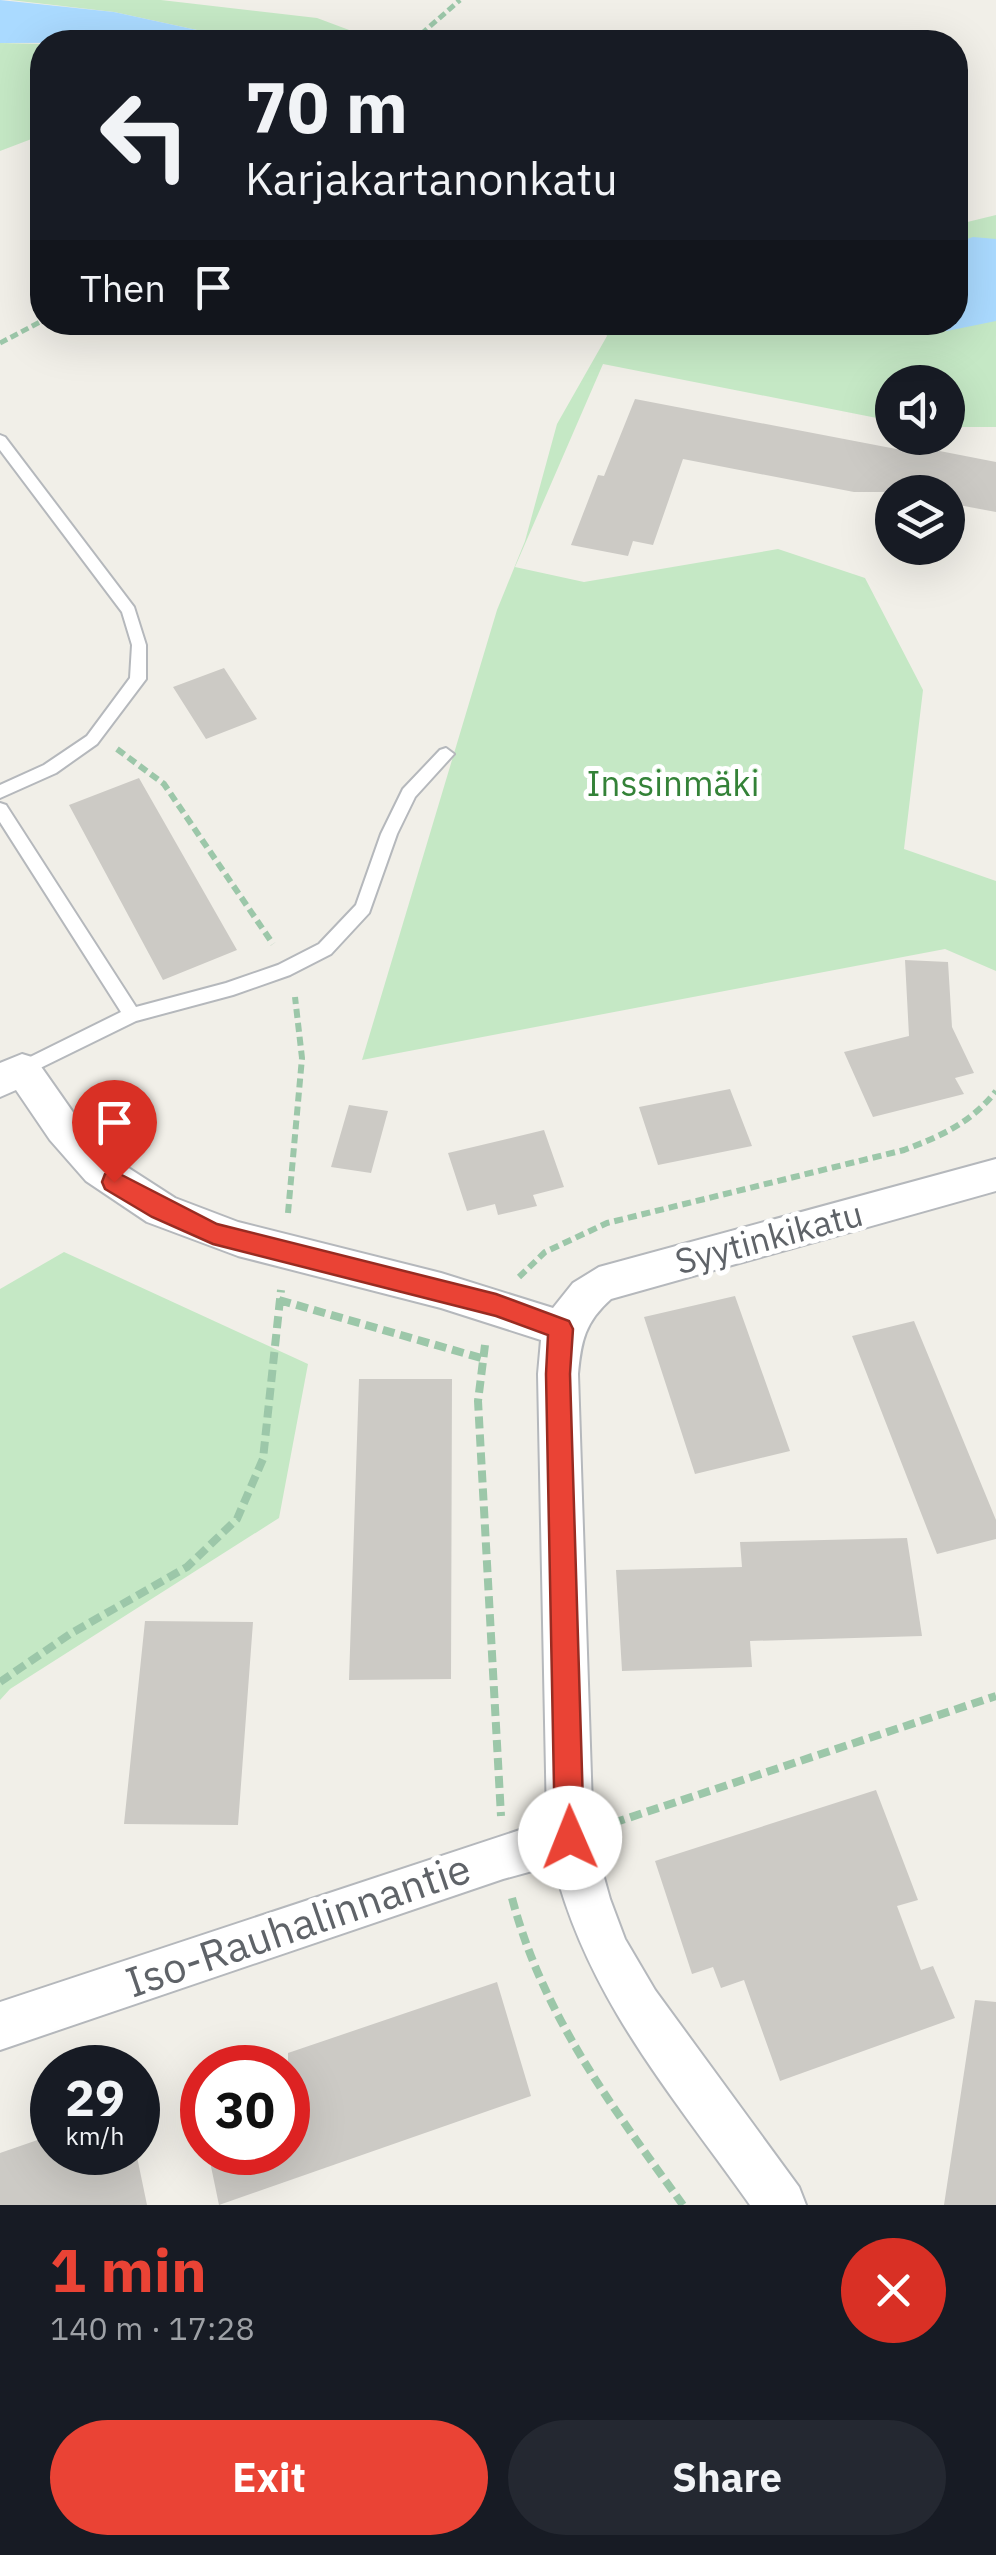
<!DOCTYPE html>
<meta charset="utf-8">
<style>
body{margin:0;font-family:"IBM Plex Sans",sans-serif;background:#242831;color:#f1f3f6;height:100vh;display:flex;flex-direction:column;font-size:38px;white-space:nowrap}
*{box-sizing:border-box;margin:0}
p{font-size:32px;color:#9ea1a6}
.icon{flex:none;width:55px;height:55px;fill:none;stroke:currentColor;stroke-width:2;stroke-linecap:round;stroke-linejoin:round}
.map{position:relative;height:2205px;overflow:hidden}
.panel{display:flex;flex-direction:column;background:#171b24;flex:1}
.panel>*{flex:none}
.guide{position:absolute;left:30px;top:30px;width:938px;height:305px;border-radius:40px;box-shadow:0 10px 40px #0002;background:#171b24;color:#f1f3f6;overflow:hidden}
.controls{position:absolute;left:875px;top:365px;display:grid;gap:20px}
.controls a{display:grid;place-items:center;width:90px;height:90px;border-radius:50%;background:#171b24;box-shadow:0 10px 40px #0002;font-size:50px}
.speed{position:absolute;left:30px;top:2045px;display:flex;gap:20px;font-size:50px;font-weight:700;text-align:center}
.speed>*{display:grid;place-content:center;width:130px;height:130px;border-radius:50%;background:#171b24;box-shadow:0 10px 40px #0002;line-height:1}
.speed small{font-size:25px;font-weight:400}
.speed .limit{border:15px solid #d22;background:#fff;color:#111}
.pin{position:absolute;display:grid;place-items:center;width:85px;height:85px;color:#fff;margin:-102px -42px;border-radius:50% 50% 50% 0;rotate:-45deg;box-shadow:0 0 10px #0007}
.pin .icon{rotate:45deg}
.me{position:absolute;width:110px;margin:-55px;rotate:359deg;stroke-linejoin:round;filter:drop-shadow(0 0 8px #0008)}
.turn{display:flex;align-items:center;gap:35px;height:210px;padding:0 50px;font-size:45px}
.turn .icon{width:130px;height:130px;stroke-width:2.5}
.turn b{display:block;font-size:70px;line-height:85px}
.then{display:flex;align-items:center;height:95px;padding:0 50px;background:#0003;gap:20px;font-size:38px}
.round{display:grid;place-items:center;flex:none;width:105px;height:105px;border-radius:52px;background:#242831}
.head{display:flex;align-items:center;justify-content:space-between;height:170px;padding:0 50px}
h1{font-size:60px;font-weight:700;line-height:75px;color:#ea4335}
.cta{display:flex;gap:20px;margin-top:auto;padding:20px 50px}
.cta a{flex:1;height:115px;border-radius:60px;background:#ea4335;color:#fff;font-size:40px;font-weight:700;line-height:115px;text-align:center}
.cta a+a{background:#242831;color:#f1f3f6}
.map>svg:first-child{display:block}
</style>
<div class="map">
<svg width="996" height="2205" viewBox="0 0 996 2205">
<rect width="100%" height="100%" fill="#f1efe8"/>
<path fill="#c5e8c5" d="M10,0h151l156,18 51,19 21,-2 -3,7h-80l-29,-11 -80,-1 -83,-18z
M0,43l42,1v91l-42,16z
M996,215v212h-48v-45h-56v39l-289,-57 -88,203 69,15 194,-33 87,29 58,112 -19,159 92,32v90l-51,-22 -583,111 135,-450 28,-69 32,-117 50,-88 -6,-13 354,-1v-97z
M64,1252l244,112 -29,154 -269,171 -10,11v-411z"/>
<path fill="#aadaff" d="M0,0l114,12 83,18 80,1 29,11 -306,1z
M973,237l23,2v82l-49,10 -35,-8 43,-1v-79z"/>
<path fill="#cccac5" d="M635,399l277,53 2,-6 82,16v50l-48,-9v-11h-94l-171,-33 -30,86 -20,-4 -5,15 -57,-11 27,-70 6,1z
M224,668l33,51 -51,20 -33,-52z
M139,778l98,172 -74,30 -94,-175z
M905,960l43,2 4,65 22,46 -19,5 9,16 -91,23 -29,-65 65,-16z
M730,1089l22,57 -94,19 -19,-58z
M349,1105l39,6 -17,62 -40,-6z
M544,1130l20,57 -31,8 4,11 -39,9 -3,-11 -28,7 -19,-58z
M735,1296l55,155 -95,23 -51,-157z
M914,1321l82,199v19l-59,15 -85,-218z
M359,1379h93l-1,300 -102,1z
M907,1538l15,98 -172,5 2,26 -130,4 -6,-101 126,-3 -2,-25z
M145,1621l108,1 -15,203 -114,-1z
M876,1790l42,110 -21,6 24,64 12,-4 22,52 -175,63 -36,-101 -23,8 -8,-21 -21,7 -37,-113z
M497,1982l34,114 -312,109 -11,-53h80v-99z
M975,2000l21,2v203h-52z
M52,2135v17h84l11,53h-147v-52z"/>
<g fill="none" stroke-linecap="round" stroke-linejoin="round">
<defs>
<path id="service" d="M0,435l5,2 129,170 12,38v34l-49,65 -41,29 -56,25v-13l44,-20 43,-29 43,-58 2,-33 -10,-33 -122,-162z
M446,748l8,6 -39,43 -18,37 -28,79 -38,41 -41,21 -57,20 -97,26 -108,53h-12l-3,-5 3,-5 105,-52 -121,-190v-19l6,2 130,202 90,-24 52,-18 41,-21 37,-39 25,-71 22,-45 37,-39z"/>
<path id="minor" d="M22,1054l13,4 42,60 36,40 62,40 63,24 203,51 112,35 20,-25 26,-16 397,-108v32l-385,108c-26,23 -30,42 -33,75l15,464 17,61 15,40 30,51 144,197 7,18h-56c-78,-110 -162,-206 -196,-340l-51,14 -503,171v-48l547,-181 -9,-447 3,-34 -100,-32 -203,-52 -91,-34 -61,-41 -36,-41 -34,-50 -16,7v-34z"/>
</defs>
<use href="#service" stroke="#b5b8bc" stroke-width="4"/>
<use href="#minor" stroke="#b5b8bc" stroke-width="4"/>
<path stroke="#9cc7a9" stroke-width="5" stroke-dasharray="8 4" stroke-linecap="butt" d="M412,42l48,-42
M0,343l42,-22"/>
<path stroke="#9cc7a9" stroke-width="6" stroke-dasharray="9 5" stroke-linecap="butt" d="M117,749l47,35 109,160
M288,1213l14,-155 -7,-61
M519,1277l26,-25 62,-29 297,-73c37,-14 67,-27 92,-59"/>
<path stroke="#9cc7a9" stroke-width="8" stroke-dasharray="12 6" stroke-linecap="butt" d="M279,1300l202,58
M485,1345l-7,56 23,415
M0,1682l70,-48 117,-67 50,-48 26,-60 18,-169
M613,1823l383,-127
M512,1898c31,118 101,210 171,307"/>
<use href="#service" fill="#fff" fill-rule="evenodd"/>
<use href="#minor" fill="#fff" fill-rule="evenodd"/>
</g>
<path fill="#ea4335" stroke="#982c22" stroke-width="2.5" d="M114,1171l103,53 279,70 73,27 4,8 -3,45 14,464 -5,10 -9,4 -10,-4 -5,-10 -9,-464 2,-39 -52,-19 -283,-72 -61,-27 -47,-28 -3,-7 3,-8z"/>
<g text-anchor="middle" stroke-width="10" stroke-linejoin="round" paint-order="stroke">
<g font-size="35" fill="#348238" stroke="#fff">
<text x="673" y="796">Inssinmäki</text>
</g>
<g font-size="35" fill="#5f6368" stroke="#fff">
<text transform="translate(769 1238) rotate(-15)" y="12">Syytinkikatu</text>
</g>
<g font-size="42" fill="#5f6368" stroke="#fff">
<text transform="translate(298 1925) rotate(-19)" y="15">Iso-Rauhalinnantie</text>
</g>
</g>
</svg>
<div class="controls">
<a><svg class="icon" aria-label="sound" viewBox="0 0 24 24"><path d="M4 9h4l5-4v14l-5-4H4zM17 9q2 3 0 6"/></svg></a>
<a><svg class="icon" aria-label="layers" viewBox="0 0 24 24"><path d="M12 4l9 5-9 5-9-5zM3 14l9 5 9-5"/></svg></a>
</div>
<div class="speed"><div>29<small>km/h</small></div><div class="limit">30</div></div>
<div class="pin" style="left:114px;top:1182px;background:#d93025"><svg class="icon" aria-label="arrive" viewBox="0 0 24 24"><path d="M6 21V4h12l-3 4 3 4H6"/></svg></div>
<svg class="me" style="left:570px;top:1838px" viewBox="-20 -20 40 40"><circle r="19" fill="#fff"/><path d="M0-13L10 11 0 6-10 11z" fill="#ea4335"/></svg>
<div class="guide">
<div class="turn"><svg class="icon" aria-label="left" viewBox="0 0 24 24"><path d="M17 20v-9H6M10 6l-5 5 5 5"/></svg><div><b>70 m</b>Karjakartanonkatu</div></div>
<div class="then">Then<svg class="icon" aria-label="arrive" viewBox="0 0 24 24"><path d="M6 21V4h12l-3 4 3 4H6"/></svg></div>
</div>
</div>
<section class="panel">
<div class="head"><div><h1>1 min</h1><p>140 m · 17:28</p></div><a class="round" style="background:#d93025;color:#fff"><svg class="icon" aria-label="close" viewBox="0 0 24 24"><path d="M6 6l12 12M18 6L6 18"/></svg></a></div>
<div class="cta"><a>Exit</a><a>Share</a></div>
</section>
